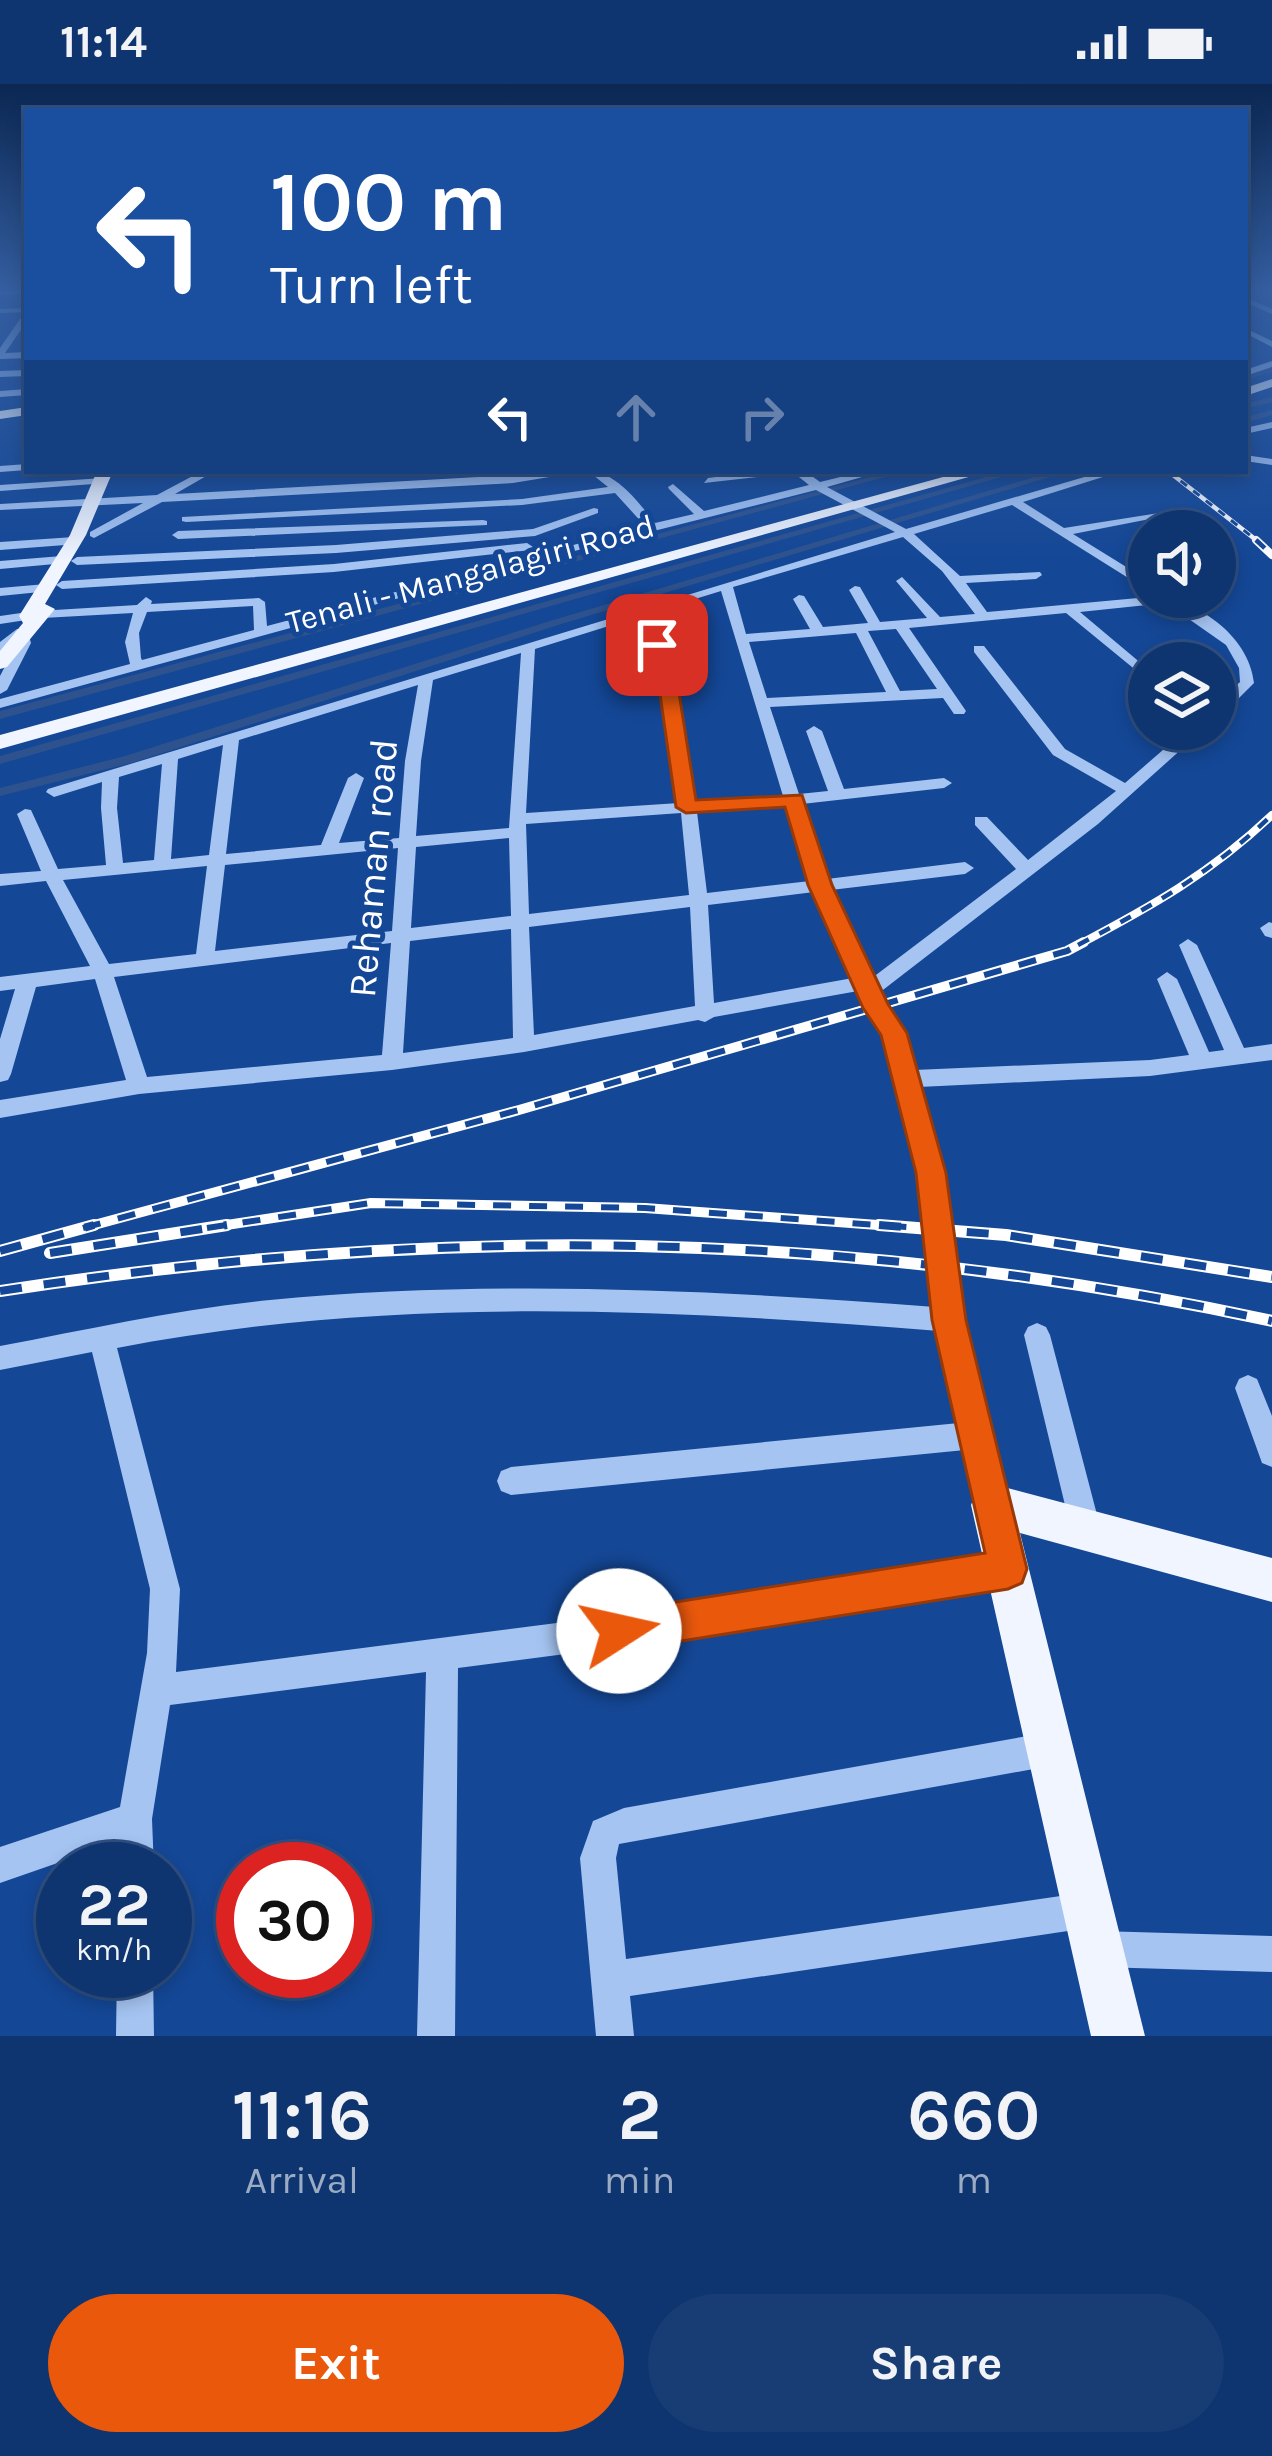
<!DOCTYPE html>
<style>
body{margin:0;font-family:Karla,sans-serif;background:#183d75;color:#f1f3f6;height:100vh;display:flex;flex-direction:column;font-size:45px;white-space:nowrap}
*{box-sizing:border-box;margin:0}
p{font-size:39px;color:#9babc3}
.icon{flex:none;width:66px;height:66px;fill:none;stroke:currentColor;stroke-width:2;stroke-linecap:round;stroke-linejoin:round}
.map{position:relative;height:1952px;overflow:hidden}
.side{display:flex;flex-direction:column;background:#0f3570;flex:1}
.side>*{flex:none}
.guide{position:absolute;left:24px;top:24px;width:1224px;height:366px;border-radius:0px;box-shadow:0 6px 18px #0003,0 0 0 3px #2f5083;background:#1a4fa0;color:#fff;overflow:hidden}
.controls{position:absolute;left:1128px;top:426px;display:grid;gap:24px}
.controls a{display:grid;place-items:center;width:108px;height:108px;border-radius:50%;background:#0f3570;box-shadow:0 6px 18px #0003,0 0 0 3px #2f5083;font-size:60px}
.speed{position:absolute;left:36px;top:1758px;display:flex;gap:24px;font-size:60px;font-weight:700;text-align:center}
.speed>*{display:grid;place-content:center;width:156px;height:156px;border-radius:50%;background:#0f3570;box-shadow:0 6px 18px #0003,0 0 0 3px #2f5083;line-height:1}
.speed small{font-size:30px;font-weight:400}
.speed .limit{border:18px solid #d22;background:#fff;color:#111}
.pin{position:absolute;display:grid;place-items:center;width:102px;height:102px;color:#fff;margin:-51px;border-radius:24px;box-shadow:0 6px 18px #0006}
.me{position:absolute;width:132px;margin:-66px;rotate:80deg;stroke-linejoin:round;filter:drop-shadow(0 0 9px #0008)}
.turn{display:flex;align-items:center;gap:42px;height:252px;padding:0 48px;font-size:54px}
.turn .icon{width:156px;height:156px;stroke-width:2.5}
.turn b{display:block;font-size:84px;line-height:102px}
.lanes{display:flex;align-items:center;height:114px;padding:0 48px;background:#0003;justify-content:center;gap:60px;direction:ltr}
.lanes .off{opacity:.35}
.eta{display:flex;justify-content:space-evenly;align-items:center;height:204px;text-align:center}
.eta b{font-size:72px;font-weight:700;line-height:84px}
.action{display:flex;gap:24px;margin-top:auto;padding:24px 48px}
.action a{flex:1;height:138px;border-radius:72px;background:#ea580c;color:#fff;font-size:48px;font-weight:700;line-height:138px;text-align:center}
.action a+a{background:#183d75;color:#f1f3f6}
.status{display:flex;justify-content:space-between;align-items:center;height:84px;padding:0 60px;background:#0f3570;direction:ltr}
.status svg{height:33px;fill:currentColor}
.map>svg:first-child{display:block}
</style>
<div class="status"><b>11:14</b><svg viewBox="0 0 49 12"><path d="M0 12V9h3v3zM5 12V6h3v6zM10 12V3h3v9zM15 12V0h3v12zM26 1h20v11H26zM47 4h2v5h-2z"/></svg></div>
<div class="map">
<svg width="1272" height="1952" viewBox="0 0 1272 1952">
<rect width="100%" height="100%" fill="#144796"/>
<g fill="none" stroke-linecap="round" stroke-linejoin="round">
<path fill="#2e528d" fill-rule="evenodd" d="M1272,283v5l-27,8v-5z
M1272,313v5l-27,7v-5z
M1272,326v5l-27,8v-6z
M892,387h15l-907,248v-8z
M1007,387h15l-1022,293v-8z
M1055,387h15l-512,154 -423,137 -135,34v-8l125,-32 425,-135z"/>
<path fill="#a5c4f2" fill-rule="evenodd" d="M27,206v4l-27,1v-4z
M1245,213l27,12v5l-27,-12z
M27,224v4l-27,1v-4z
M24,229h3v8l-22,32 22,-1v6l-27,1v-11z
M1245,244l27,13v6l-27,-14z
M1272,277v6l-27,9v-6z
M27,286v6l-27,1v-6z
M27,305v6l-27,2v-6z
M1272,338v6l-27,6v-6z
M1245,371l27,4v6l-27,-4z
M27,380v6l-27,2v-6z
M202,387h13l-40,23 411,-23 -73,12 -351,19 -68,36 -4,-2v-4l53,-29 -143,7v-6l157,-9z
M588,387c28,0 51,32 67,52l39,-9 -25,-25 -1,-2 5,-3 31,27 105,-26 -15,-12 -90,10 4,-5 56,-7h41l15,11 45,-11h18l-56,16 79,42 199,-58h17l-99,31 41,26 95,-15v4l-4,1 -82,16 76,47v10l-137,-86 -98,29 46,42 80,-4 2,3 -6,4 -70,4 21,29 162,-15c46,0 100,38 105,86l-34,34 -5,1v-12l25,-24 -1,-14 -13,-23 -60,-42 -86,9 69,58v11l-83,-68 -157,15 57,83 -2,3h-10l-11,-16 -173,9 29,87 29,-3 -22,-60 8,-5 8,5 22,58 100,-11 8,5 -8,5 -142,16 25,75 138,-17 9,6 -9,6 -134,16 41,88 144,-109 -41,-44v-8h12l41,43 88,-69 -63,-36 -79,-103v-6h10l81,103 60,34 62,-54h17l-106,95 -219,169 25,40 10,37 236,-10 39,-5 -32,-76 10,-7 10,7 32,73 15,-2 -45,-105 9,-6 9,6 47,103 28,-4v16l-122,16 -231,11 23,86 20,147 44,185 -4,10 -10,4 -10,-4 -17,-65 -454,45 -10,-4 -4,-10 4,-10 10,-4 448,-44 -20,-92c-274,-22 -550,-36 -822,17l63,241 -4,83 443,-57 389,-61 11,4 4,11 -4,11 -11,4 -389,63 -161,21 -3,368h-38l9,-364 -256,33 -18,114 2,50h-36v-27l-118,41v-36l120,-40 27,-154 3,-64 -58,-237 -92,18v-24c90,-17 179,-37 270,-46 221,-21 443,-10 665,7l-15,-134 -36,-138 -26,-44 -144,26 -9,5 -7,-2 -174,32 -132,18 -253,24 -139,24v-18l126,-20 -31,-101 -59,8 -25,87 -3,6 -8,2v-43l15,-50 -15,2v-14l90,-11 -44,-85 -46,5v-12l41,-3 -24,-57 8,-5 6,1 27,59 48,-4 -5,-57 1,-26 -48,15 -8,-5 2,-3 847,-257 -79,-42 -293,74 -523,144v-9l130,-35 -5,-22 8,-29 -90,5 -5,-1v-6l99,-6 9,-8 6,4 -1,3 108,-6 6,4 2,24 378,-100 -30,-33 -93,12 -336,17 -4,-1v-4l340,-18 86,-12zM903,453l39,34 33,43 -35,3 -38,-40 -6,4 31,37 -47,4 -20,-35 -5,-1 -6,4 19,33 -45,4 -19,-31 -5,-1 -6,4 17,30 -64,5 -13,-47zM721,507l62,205 -87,6 -17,-93 -26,-97zM253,522l1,24 -112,30 -1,-2 -2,-25 8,-21zM641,532l23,93 15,94 -153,10 9,-164zM896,545l41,60 -37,2 -32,-60zM856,549l30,59 -119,6 -18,-56zM521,569l-12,175 -93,8 5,-75 12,-81zM418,601l-13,76 -6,77 -60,5 25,-65 -8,-5 -8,5 -27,67 -95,9 13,-114zM223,661l-14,110 -38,4 7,-100zM162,680l-8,96 -31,3 -6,-55 2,-31zM786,721l24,76 -103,12 -10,-81zM681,729l8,82 -160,19 -3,-90zM509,754l2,78 -100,12 5,-81zM398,764l-6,83 -177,20 10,-86zM207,782l-11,88 -87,10 -46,-84zM814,808l39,86 -139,25 -6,-98zM690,823l5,99 -161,29 -5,-108zM511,845l2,109 -110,15 7,-112zM391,859l-9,112 -235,22 -33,-100z
M103,394l4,5 -107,8v-6z
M594,424l4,1v4l-63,23 -199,17 -259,12 -6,-4 6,-4 259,-12 197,-16z
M483,436l4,1v4l-309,14 -6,-4 6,-4z
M74,453l4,1v6l-78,6v-8z
M527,459l6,4 -2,3 -197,22 -272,17 -6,-4 6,-4 272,-17z
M62,472l4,1v6l-66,6v-8z
M46,500l4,1v6l-50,5v-8z
M28,528l5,1v6l-33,5v-8z
M17,545h10l4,14 -24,47 -7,4v-18l17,-33 -17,10v-11z
M1269,838l3,1v15l-7,-2 -5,-8z
M1037,1239l9,4 4,8 51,195 -5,10 -10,5 -10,-5 -5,-10 -47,-195 4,-8z
M1248,1291l9,4 15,37v51l-10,-4 -27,-75 4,-9z
M1050,1648l12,5 5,12 -5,12 -12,5 -431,78 -3,14 10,101 462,-67 13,5 5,13 -5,13 -13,5 -458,68 4,40h-38l-16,-178 13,-37 31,-13z
M1099,1847l173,5v36l-173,-5 -13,-5 -5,-13 5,-13z
M117,1887h36l1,65h-38z"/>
<path fill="#f0f5ff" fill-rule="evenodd" d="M1272,295v8l-27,9v-8z
M27,323v8l-27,4v-8z
M97,387h16l-27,64 -41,69 10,5 -48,58 -7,2v-18l23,-28 -4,-7 51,-81z
M965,387h25l-990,278v-14z
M992,1400l280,74v44l-252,-69 125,503h-54l-120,-531 6,-15z"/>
<defs>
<path id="rail-far3" d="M1168,387l92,72"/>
<path id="rail-far2" d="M1256,456l16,15
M1078,861c74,-39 133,-72 194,-130"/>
<path id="rail-far1" d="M83,1144l436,-118 548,-159 17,-9
M207,1144l164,-25 274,5 274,20"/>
<path id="rail" d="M879,1141l127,10 266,42
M0,1167l94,-26
M50,1169l177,-28
M0,1207c435,-67 841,-63 1272,30"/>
</defs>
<use href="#rail-far3" stroke="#fff" stroke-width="4.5"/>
<use href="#rail-far2" stroke="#fff" stroke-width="8"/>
<use href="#rail-far1" stroke="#fff" stroke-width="10"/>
<use href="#rail" stroke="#fff" stroke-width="12"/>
<use href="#rail-far3" stroke="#144796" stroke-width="3" stroke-dasharray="8" stroke-linecap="butt"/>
<use href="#rail-far2" stroke="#144796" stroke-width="4.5" stroke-dasharray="12" stroke-linecap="butt"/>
<use href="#rail-far1" stroke="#144796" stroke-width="6" stroke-dasharray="18" stroke-linecap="butt"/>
<use href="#rail" stroke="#144796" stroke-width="8" stroke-dasharray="22" stroke-linecap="butt"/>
</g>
<linearGradient id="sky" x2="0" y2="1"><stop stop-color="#0b2752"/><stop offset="0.43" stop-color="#345ea0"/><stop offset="1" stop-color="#345ea0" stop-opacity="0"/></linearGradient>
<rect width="1272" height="478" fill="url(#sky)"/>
<path fill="#ea580c" stroke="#983908" stroke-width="3" d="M657,556l9,5 11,35 19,120 106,-5 30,90 56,119 19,29 39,140 20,147 61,249 -5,14 -14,6 -389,62 -14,-6 -6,-14 6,-14 14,-6 366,-58 -53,-233 -16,-147 -35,-138 -18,-27 -55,-123 -23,-78 -99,6 -10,-6 -18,-127 -10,-35z"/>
<g text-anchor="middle" stroke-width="10" stroke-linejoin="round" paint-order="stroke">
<g font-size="33" fill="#fff" stroke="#144796">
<text transform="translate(470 489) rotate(-15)" y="12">Tenali - Mangalagiri Road</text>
</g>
<g font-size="39" fill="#fff" stroke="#144796">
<text transform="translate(372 784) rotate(-85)" y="14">Rehaman road</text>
</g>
</g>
</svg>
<div class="controls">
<a><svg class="icon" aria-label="sound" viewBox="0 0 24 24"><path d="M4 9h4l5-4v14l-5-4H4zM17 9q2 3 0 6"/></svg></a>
<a><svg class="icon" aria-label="layers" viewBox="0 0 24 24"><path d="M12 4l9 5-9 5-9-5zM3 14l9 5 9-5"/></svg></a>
</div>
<div class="speed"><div>22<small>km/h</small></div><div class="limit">30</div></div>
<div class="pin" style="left:657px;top:561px;background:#d93025"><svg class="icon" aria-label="arrive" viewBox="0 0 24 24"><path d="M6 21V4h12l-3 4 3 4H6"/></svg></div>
<svg class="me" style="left:619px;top:1547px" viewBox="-20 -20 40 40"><circle r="19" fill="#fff"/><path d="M0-13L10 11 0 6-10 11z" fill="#ea580c"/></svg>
<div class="guide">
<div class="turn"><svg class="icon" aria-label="left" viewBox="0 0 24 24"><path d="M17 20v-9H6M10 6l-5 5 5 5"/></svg><div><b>100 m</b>Turn left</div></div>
<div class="lanes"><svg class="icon" aria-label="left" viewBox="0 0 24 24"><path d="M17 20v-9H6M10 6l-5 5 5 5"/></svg><svg class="icon off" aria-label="ahead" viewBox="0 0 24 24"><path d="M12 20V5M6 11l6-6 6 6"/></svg><svg class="icon off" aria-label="right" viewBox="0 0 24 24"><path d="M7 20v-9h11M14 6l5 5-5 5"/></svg></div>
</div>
</div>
<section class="side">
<div class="eta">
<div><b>11:16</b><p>Arrival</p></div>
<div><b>2</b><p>min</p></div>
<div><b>660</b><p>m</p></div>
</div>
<div class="action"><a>Exit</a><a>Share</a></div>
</section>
